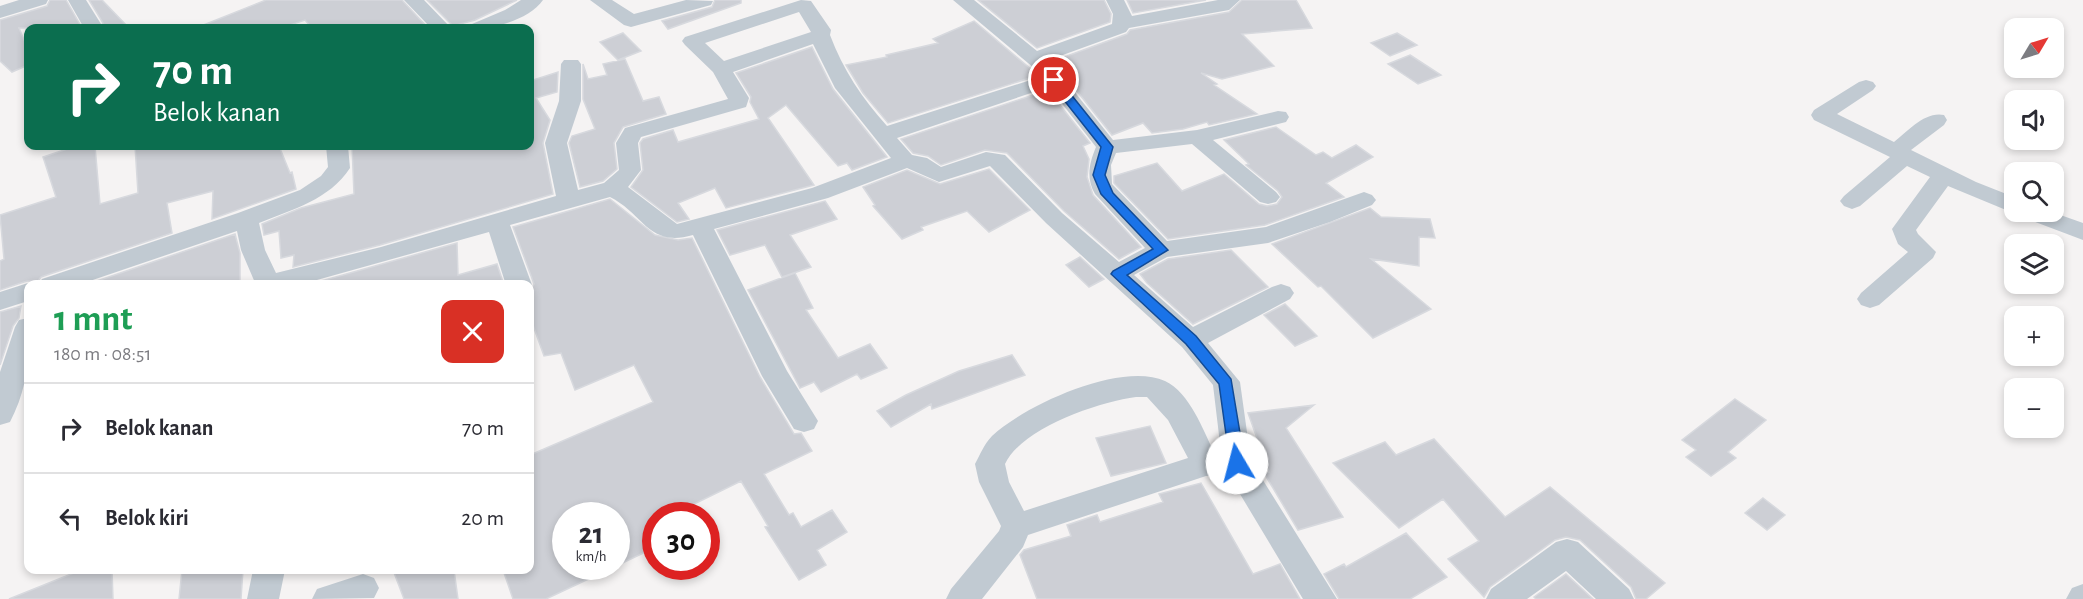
<!DOCTYPE html>
<html lang="id">
<meta charset="utf-8">
<style>
body{margin:0;font-family:"Alegreya Sans",sans-serif;background:#f7f7f7;color:#2b2b33;height:100vh;display:flex;flex-direction:column;font-size:22px;white-space:nowrap}
*{box-sizing:border-box;margin:0}
p{font-size:20px;color:#7c7c81}
.icon{flex:none;width:33px;height:33px;fill:none;stroke:currentColor;stroke-width:2;stroke-linecap:round;stroke-linejoin:round}
.map{position:relative;flex:1;overflow:hidden}
.panel{position:absolute;left:24px;top:280px;width:510px;height:294px;display:flex;flex-direction:column;background:#fff;border-radius:12px;box-shadow:0 3px 9px #0003}
.panel>*{flex:none}
.banner{position:absolute;left:24px;top:24px;width:510px;height:126px;border-radius:12px;box-shadow:0 3px 9px #0003;background:#0b6e4f;color:#fff;overflow:hidden}
.needle{width:39px;rotate:52deg}
.controls{position:absolute;left:2004px;top:18px;display:grid;gap:12px}
.controls a{display:grid;place-items:center;width:60px;height:60px;border-radius:12px;background:#fff;box-shadow:0 3px 9px #0003;font-size:30px}
.speed{position:absolute;left:552px;top:502px;display:flex;gap:12px;font-size:30px;font-weight:700;text-align:center}
.speed>*{display:grid;place-content:center;width:78px;height:78px;border-radius:50%;background:#fff;box-shadow:0 3px 9px #0003;line-height:1}
.speed small{font-size:15px;font-weight:400}
.speed .limit{border:9px solid #d22;background:#fff;color:#111}
.pin{position:absolute;display:grid;place-items:center;width:51px;height:51px;color:#fff;margin:-26px;border:3px solid #fff;border-radius:50%;box-shadow:0 2px 6px #0007}
.me{position:absolute;width:66px;margin:-33px;rotate:352deg;stroke-linejoin:round;filter:drop-shadow(0 0 4px #0008)}
.turn{display:flex;align-items:center;gap:21px;height:126px;padding:0 30px;font-size:27px}
.turn .icon{width:78px;height:78px;stroke-width:2.5}
.turn b{display:block;font-size:42px;line-height:51px}
.round{display:grid;place-items:center;flex:none;width:63px;height:63px;border-radius:12px;background:#f7f7f7}
.head{display:flex;align-items:center;justify-content:space-between;height:102px;padding:0 30px}
h1{font-size:36px;font-weight:700;line-height:45px;color:#1e9e55}
ul{padding:0;list-style:none}
li{display:flex;align-items:center;gap:18px;height:90px;padding:0 30px;border-top:2px solid #e1e1e2}
li div{flex:1}
li b{display:block;font-size:22px}
li em{font-style:normal}
.map>svg:first-child{display:block}
</style>
<div class="map">
<svg width="2083" height="599" viewBox="0 0 2083 599">
<rect width="100%" height="100%" fill="#f5f3f3"/>
<path fill="#cdcfd5" stroke="#d7d9de" stroke-width="1.5" d="M50,0h16l16,28h-63l9,21v16l-16,7 -12,-11v-41l47,-14z
M89,0h13l27,28h-29l3,-5z
M266,0h136l26,28h-116l-7,-8 -24,8h-85z
M427,0h90l-42,20 -22,6z
M715,0h26v3l-73,26 -6,-8 50,-14z
M978,0h126l7,14 -1,8 -73,26z
M1127,0h79l-73,13z
M1242,0h54l16,28 -70,6 32,32 -52,13 -21,-6 16,11 -3,1 43,29 -48,11 -2,-3 -24,7 -31,4 -9,-10 -31,12 -59,-74 74,-27 3,-4 99,-18z
M974,21l58,49 4,6 -148,47 -25,-30 -17,-28 41,-8 -1,-2 52,-12 -5,-4z
M623,33l18,18 -23,9 -18,-18z
M1397,33l20,12 -27,11 -19,-13z
M812,47l21,42 54,68 -35,13 -5,-7 -9,3 -52,-61 -18,13 46,67 -88,23 -11,-20 -37,15 11,16 -12,3 -46,-35 12,-17 -3,-27 3,-4 30,-9 5,12 81,-23 -9,-17 1,-5 -15,-24z
M1410,55l31,20 -23,9 -30,-20z
M625,59l18,42 16,-4 7,17 -43,13 -9,16 3,26 -14,12 -23,6 -11,-44 3,-7 23,-7 -12,-30v-35l5,15 19,-4 -4,-11z
M558,72l-1,20 -21,6 14,22 -7,23 10,51 -173,51 -87,22 1,-12 -13,3 -2,-27 -15,4 -2,-11 39,-16 53,-14 -2,-48h178v-65z
M1048,90l42,53 -7,3 6,13 -2,18 6,18 48,52 -22,12 -55,-48 -57,-58 -22,-3 -44,15 -13,-9 -15,-3 -12,-14z
M1276,127l40,28 7,-3 9,6 24,-13 17,12 -47,26 18,14 -79,28 -97,14 -54,-56v-7l43,-13 25,28 42,-17 35,30 8,2 10,-2 5,-7 -4,-6 -32,-26 3,-1 -25,-24z
M76,146h19l5,58 38,-11 -3,-47h144l11,27 2,-1 4,17 -84,30 1,-28 -46,12 5,30 -131,44 -3,4h-11l-27,9v-29l4,-2 -4,-44 56,-18 -13,-40z
M989,169l41,41 -41,22 -22,-21 -46,16 2,3 -21,9 -29,-33 2,-1 -12,-18 44,-17 33,14z
M610,199l45,36 23,5 14,-2 68,139 34,57 7,-1 11,18 -48,23 25,41 4,-2 8,14 31,-17 15,22 -30,18 9,15 -27,15 -34,-53 3,-1 -27,-45 -51,25 5,10h-39v31l-40,19v-50h-50v51h48l-68,32h-33l-10,-29h27v-115l123,-53 -19,-37 -59,25 -14,-37 -17,3 -14,-39v-26l4,-7 -21,-57z
M825,201l12,18 -47,16 21,32 -29,10 -17,-32 -35,10 -13,-25z
M1370,208l11,9 49,2 5,19 -16,-1v29l-48,-7 60,50 -58,29 -52,-52 -3,1 -46,-43z
M235,234l5,19v32h-155z
M457,243l1,32 39,-11 7,21h-197z
M1231,250l37,37 -75,37 -46,-41 -7,-9 28,-15z
M1080,257l24,22 -15,8 -23,-22z
M795,273l18,35 -7,2 32,48 32,-14 17,24 -26,11 -4,-5 -36,18 -7,-10 -14,6 -52,-98z
M1285,304l32,32 -22,10 -31,-31z
M21,306l-2,12 -6,8 -13,39v-53z
M1012,355l13,20 -93,34 -1,-5 -40,23 -14,-16 29,-16 53,-24z
M1735,399l31,21 -38,32 8,6 -25,18 -25,-19 10,-7 -14,-10z
M1314,405l-28,23 57,89 -45,13 -34,-57 5,-1 -21,-59z
M1150,426l16,37 -55,13 -15,-38z
M1434,439l71,78 45,-30 115,96 -19,16h-10l-5,-12 -51,-47 -14,-3 -11,3 -65,47 -6,10 -36,-38 31,-18 -36,-42 -44,29 -66,-65 52,-21 11,13z
M1201,483l52,91 27,-10 20,35h-263l-17,-44 4,-5 47,-14 -4,-11 30,-10 3,7 63,-20 -4,-8z
M1763,498l22,17 -18,15 -22,-17z
M1406,533l41,44 -37,22h-71l-15,-25 20,-10 2,3z
M81,570h31l1,29h-104z
M182,570h61l-2,29h-62z
M393,570h61l4,29h-54z
M1566,574l27,25h-57l-2,-2z"/>
<g fill="none" stroke-linecap="round" stroke-linejoin="round">
<path fill="#c1cad2" fill-rule="evenodd" d="M19,0h29l-2,4 -46,14v-12z
M68,0h18l15,24 -3,4h-14z
M404,0h20l27,28h-20z
M521,0h22c-14,20 -51,30 -74,28l3,-4 33,-14z
M590,0h22l22,14 52,-14 27,1 -2,4 -80,22 -7,-2z
M801,0l10,1 20,29 -1,5c13,35 32,63 57,91l153,-49 -6,-9 -81,-68h21l63,51 75,-27 1,-10 -7,-14h18l8,16 86,-16h22l-11,10 -100,18 -3,4 -77,28 64,80 84,-10 81,-19 8,1 3,5 -3,5 -73,18 63,52 4,5 -4,5 -8,2 -8,-2 -68,-58 -76,9 -5,12 1,19 55,57 99,-14 98,-35 8,3 4,5 -4,5 -42,17 -62,21 -101,14 -33,18 59,52 79,-40 9,-3 9,3 4,6 -4,6 -82,44 32,39 11,79 86,138h-34l-75,-125 -22,2 -178,59 -5,12 -41,52h-36l5,-10 48,-58 2,-5 -22,-44 -4,-18c5,-9 9,-20 17,-28 33,-31 129,-75 173,-55 25,12 38,49 49,71h7l-8,-67 -31,-38 -136,-124 -56,-57 -51,16 -32,-14 -79,30 -114,31 73,142 31,50 -4,8 -10,3 -10,-3 -32,-53 -69,-141c-45,13 -49,-21 -83,-38l-100,28 22,60 -2,4v-4h-24l-17,-53 -190,53h-43l-15,-35 -4,-19 -159,54h-40l4,-6 196,-66 62,-23 21,-14 7,-9 -2,-21h22l2,22c-21,32 -57,41 -91,55l6,27 11,23 105,-26 175,-51 -11,-53 14,-42 2,-37 3,-4h14l3,4v37l-14,42 11,47 26,-7 15,-13 -3,-27 9,-15 103,-29 -15,-27 -28,-27 -3,-4 3,-4zM799,12l12,20 -87,29 -19,-18zM813,44l22,44 56,70 -79,30 -135,36 -49,-37 13,-17 -3,-27 3,-6 105,-30 3,-9 -16,-26zM1049,87l47,60c-7,17 -10,31 -1,47l50,54 -26,14 -57,-49 -57,-58 -19,-3 -45,15 -14,-9 -15,-3 -15,-17zM1136,397h11l21,23 20,38 -164,53 -15,-29 -4,-18c17,-36 93,-62 131,-67z
M1866,80l7,2 3,4 -3,4 -36,24 57,28c14,-11 31,-31 50,-27l3,5 -3,5 -33,25 65,32 38,15v15h4l-12,-2 -58,-24 -32,44 2,4 18,18 -3,6 -54,47 -9,3 -9,-3 -4,-6 4,-6 47,-41 -10,-8 -6,-15 38,-52 -23,-11 -47,40 -8,3 -8,-3 -4,-5 4,-5 46,-39 -76,-37 -3,-5 3,-5 45,-28z
M2018,212h34l31,11v17l-61,-23z
M28,283l7,2h-7v16l-28,9v-18z
M28,318c4,34 -1,72 -18,104l-10,3v-53l15,-45 4,-7z
M1567,539l11,3 51,47 5,10h-38l-30,-28 -39,28h-41l5,-10 65,-47z
M253,570h32l-6,29h-32z
M363,574l11,4 5,10 -5,10 -62,1 5,-10z
M2083,584v15h-17l6,-11z"/>
</g>
<path fill="#1a73e8" stroke="#114b97" stroke-width="1.5" d="M1054,76l3,1 56,70 -8,28 8,18 55,57 -41,25 69,61 35,43 14,84 -2,4 -6,2 -5,-2 -2,-4 -11,-79 -33,-40 -75,-70 2,-3 40,-22 -52,-55 -8,-19 8,-28 -53,-67z"/>
</svg>
<div class="controls">
<a><svg class="needle" viewBox="-14 -14 28 28"><path d="M0-13l5 13h-10z" fill="#e53935"/><path d="M0 13l5-13h-10z" fill="#7c7c81"/></svg></a>
<a><svg class="icon" aria-label="sound" viewBox="0 0 24 24"><path d="M4 9h4l5-4v14l-5-4H4zM17 9q2 3 0 6"/></svg></a>
<a><svg class="icon" aria-label="search" viewBox="0 0 24 24"><circle cx="10" cy="10" r="6"/><path d="M15 15l6 6"/></svg></a>
<a><svg class="icon" aria-label="layers" viewBox="0 0 24 24"><path d="M12 4l9 5-9 5-9-5zM3 14l9 5 9-5"/></svg></a>
<a>+</a>
<a>−</a>
</div>
<div class="speed"><div>21<small>km/h</small></div><div class="limit">30</div></div>
<div class="pin" style="left:1054px;top:80px;background:#d93025"><svg class="icon" aria-label="arrive" viewBox="0 0 24 24"><path d="M6 21V4h12l-3 4 3 4H6"/></svg></div>
<svg class="me" style="left:1237px;top:463px" viewBox="-20 -20 40 40"><circle r="19" fill="#fff"/><path d="M0-13L10 11 0 6-10 11z" fill="#1a73e8"/></svg>
<div class="banner">
<div class="turn"><svg class="icon" aria-label="right" viewBox="0 0 24 24"><path d="M7 20v-9h11M14 6l5 5-5 5"/></svg><div><b>70 m</b>Belok kanan</div></div>
</div>
<section class="panel">
<div class="head"><div><h1>1 mnt</h1><p>180 m · 08:51</p></div><a class="round" style="background:#d93025;color:#fff"><svg class="icon" aria-label="close" viewBox="0 0 24 24"><path d="M6 6l12 12M18 6L6 18"/></svg></a></div>
<ul>
<li><svg class="icon" aria-label="right" viewBox="0 0 24 24"><path d="M7 20v-9h11M14 6l5 5-5 5"/></svg><div><b>Belok kanan</b></div><em>70 m</em></li>
<li><svg class="icon" aria-label="left" viewBox="0 0 24 24"><path d="M17 20v-9H6M10 6l-5 5 5 5"/></svg><div><b>Belok kiri</b></div><em>20 m</em></li>
</ul>
</section>
</div>
